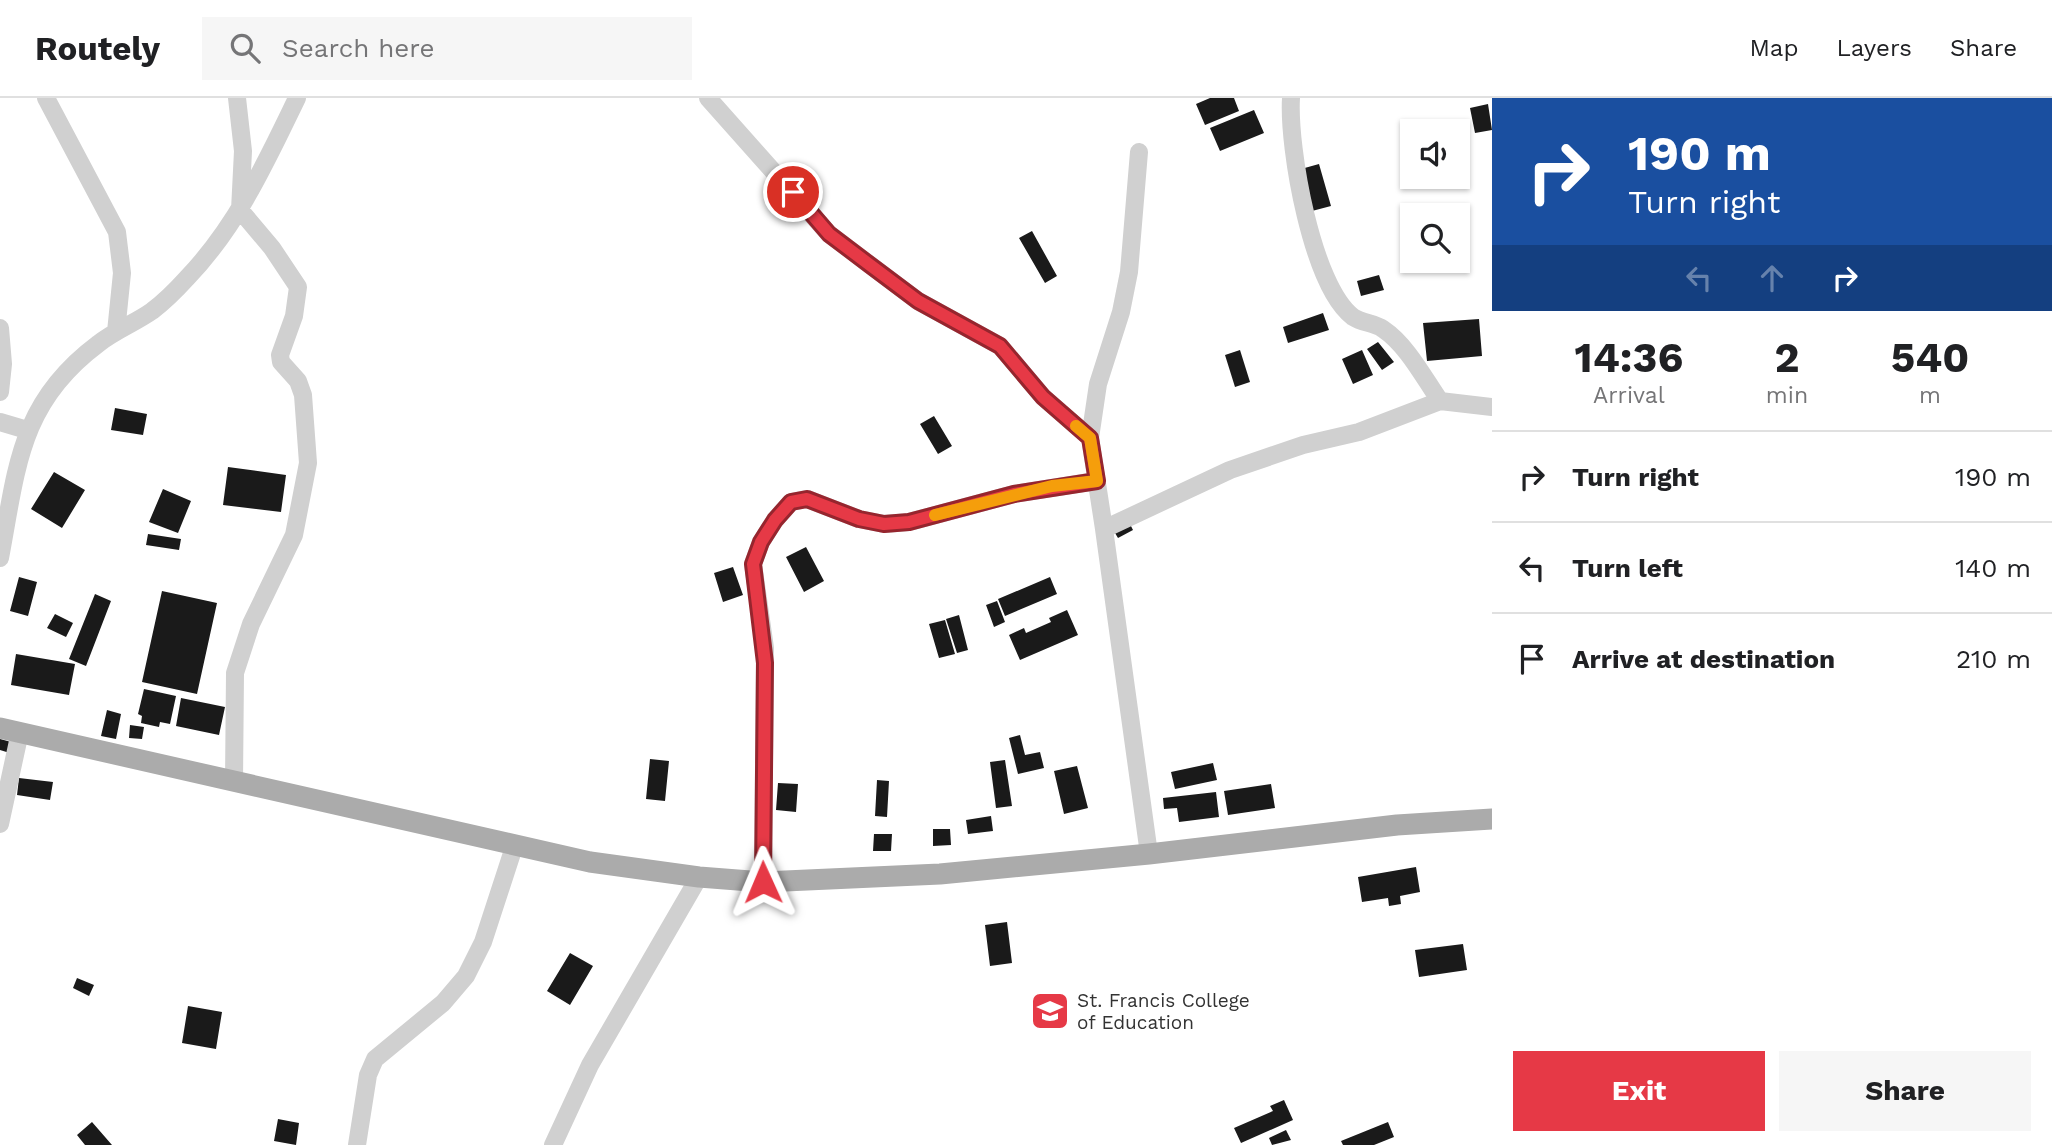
<!DOCTYPE html>
<style>
body{margin:0;font-family:"Work Sans",sans-serif;background:#f6f6f6;color:#202124;height:100vh;display:flex;flex-direction:column;font-size:26px;white-space:nowrap}
*{box-sizing:border-box;margin:0}
p{font-size:23px;color:#757577}
.icon{flex:none;width:38px;height:38px;fill:none;stroke:currentColor;stroke-width:2;stroke-linecap:round;stroke-linejoin:round}
.map{position:relative;flex:1;overflow:hidden}
.sheet{display:flex;flex-direction:column;background:#fff;width:560px}
.sheet>*{flex:none}
.guide{background:#1a4fa0;color:#fff;overflow:hidden}
.buttons{position:absolute;left:1400px;top:21px;display:grid;gap:14px}
.buttons a{display:grid;place-items:center;width:70px;height:70px;border-radius:0px;background:#fff;box-shadow:0 2px 5px #0004;font-size:35px}
.pin{position:absolute;display:grid;place-items:center;width:60px;height:60px;color:#fff;margin:-30px;border:4px solid #fff;border-radius:50%;box-shadow:0 2px 7px #0007}
.me{position:absolute;width:77px;margin:-38px;rotate:359deg;stroke-linejoin:round;filter:drop-shadow(0 0 5px #0008)}
.turn{display:flex;align-items:center;gap:24px;height:147px;padding:0 21px;font-size:32px}
.turn .icon{width:91px;height:91px;stroke-width:2.5}
.turn b{display:block;font-size:49px;line-height:60px}
.lanes{display:flex;align-items:center;height:66px;padding:0 21px;background:#0003;justify-content:center;gap:35px;direction:ltr}
.lanes .off{opacity:.35}
.eta{display:flex;justify-content:space-evenly;align-items:center;height:119px;text-align:center}
.eta b{font-size:42px;font-weight:700;line-height:49px}
.action{display:flex;gap:14px;margin-top:auto;padding:14px 21px}
.action a{flex:1;height:80px;border-radius:0px;background:#e63946;color:#fff;font-size:28px;font-weight:700;line-height:80px;text-align:center}
.action a+a{background:#f6f6f6;color:#202124}
ul{padding:0;list-style:none}
li{display:flex;align-items:center;gap:21px;height:91px;padding:0 21px;border-top:2px solid #e0e0e0}
li div{flex:1}
li b{display:block;font-size:26px}
li em{font-style:normal}
header{display:flex;align-items:center;gap:42px;box-sizing:border-box;height:98px;padding:0 35px;background:#fff;border-bottom:2px solid #e0e0e0}
header strong{font-size:33px}
nav{display:flex;gap:38px;margin-inline-start:auto;font-size:24px}
.search{width:490px;height:63px;background:#f6f6f6;display:flex;align-items:center;gap:18px;box-sizing:border-box;padding:0 24px;border-radius:0px;color:#757577;font-size:26px}
main{display:flex;flex:1;min-height:0}
.map>svg:first-child{display:block}
</style>
<header>
<strong>Routely</strong>
<div class="search"><svg class="icon" aria-label="search" viewBox="0 0 24 24"><circle cx="10" cy="10" r="6"/><path d="M15 15l6 6"/></svg>Search here</div>
<nav><a>Map</a><a>Layers</a><a>Share</a></nav>
</header>
<main>
<div class="map">
<svg width="1492" height="1047" viewBox="0 0 1492 1047">
<rect width="100%" height="100%" fill="#fff"/>
<path fill="#1a1a1a" d="M1210,0h24l5,13 -34,14 -9,-21z
M1488,6l4,26 -17,3 -5,-25z
M1254,12l10,23 -44,18 -10,-23z
M1319,66l12,42 -19,5 -11,-42z
M1032,133l25,45 -12,7 -26,-45z
M1379,177l5,15 -23,6 -4,-15z
M1323,215l6,17 -41,13 -5,-16z
M1479,221l3,37 -55,5 -4,-38z
M1378,244l16,20 -12,8 -15,-21z
M1240,252l10,32 -15,5 -10,-32z
M1362,252l11,25 -20,9 -11,-25z
M115,310l32,6 -4,21 -32,-5z
M934,318l18,30 -14,8 -18,-30z
M228,369l58,8 -5,37 -58,-7z
M54,374l31,18 -23,38 -31,-19z
M163,391l28,12 -13,32 -29,-11z
M1128,422l5,10 -15,8 -6,-10z
M148,436l33,5 -2,11 -33,-5z
M806,449l18,34 -20,11 -18,-35z
M733,469l10,28 -20,7 -9,-29z
M19,479l18,5 -9,34 -18,-5z
M1050,479l7,17 -52,22 -7,-17z
M162,493l55,12 -20,91 -55,-12z
M95,496l16,7 -25,65 -17,-7z
M997,503l8,21 -11,5 -8,-22z
M1067,512l11,25 -58,25 -11,-25 15,-7 2,5 25,-11 -2,-4z
M55,516l18,9 -7,14 -19,-9z
M959,517l9,35 -11,3 -11,-34z
M945,522l10,34 -16,4 -10,-34z
M16,556l59,10 -6,31 -58,-10z
M144,591l32,7 -6,28 -10,-2 -1,5 -18,-4 1,-7 -4,-2z
M181,600l44,9 -6,28 -43,-9z
M107,612l14,4 -5,25 -15,-3z
M130,627l14,2 -2,12 -13,-1z
M1020,637l5,20 15,-3 4,16 -26,6 -9,-36z
M0,641l15,4 -2,11 -13,-4z
M650,661l19,2 -4,40 -19,-2z
M1005,662l7,46 -16,2 -6,-46z
M1213,665l4,17 -42,9 -4,-17z
M1077,668l11,42 -24,6 -10,-43z
M19,680l34,4 -3,18 -33,-5z
M877,682l12,1 -2,36 -12,-1z
M778,685l20,1 -2,28 -20,-2z
M1271,686l4,24 -47,7 -4,-24z
M1216,694l3,25 -40,5 -2,-14 -13,1 -1,-11z
M991,718l2,15 -25,3 -2,-14z
M933,731h17l1,16 -18,1z
M874,736h18l-1,17h-18z
M1416,769l4,25 -20,4 1,8 -12,2 -1,-8 -26,4 -4,-25z
M1007,824l5,41 -22,3 -5,-41z
M1463,846l4,26 -48,7 -4,-27z
M570,855l23,13 -23,39 -23,-14z
M77,880l17,7 -5,11 -16,-8z
M188,908l34,6 -6,37 -34,-6z
M1284,1002l9,20 -52,23 -7,-15 39,-17 -3,-5z
M278,1021l21,4 -3,22 -22,-4z
M92,1024l20,23h-27l-8,-10z
M1388,1024l6,15 -20,8h-31l-2,-4z
M1286,1032l5,10 -19,5 -3,-7z"/>
<g fill="none" stroke-linecap="round" stroke-linejoin="round">
<path stroke="#d0d0d0" stroke-width="18" d="M46,0l71,134 5,41 -6,59
M708,0l121,136 89,67 82,45 43,51 47,41
M1291,0c-3,50 21,188 62,219 9,6 22,6 30,12 24,16 41,49 57,72l52,6
M0,230l3,36 -3,28
M0,324l27,8
M1104,431l-14,-91 8,-54 23,-72 8,-40 10,-120
M0,460c17,-90 19,-155 98,-214 16,-13 37,-21 54,-33 12,-9 25,-22 35,-33 50,-52 79,-116 110,-180
M234,684l1,-109 16,-49 43,-89 14,-72 -5,-68 -5,-14 -17,-19 -1,-7 14,-39 4,-29 -26,-39 -32,-38 3,-59 -6,-53
M0,726l20,-92
M1149,756l-45,-325 126,-59 73,-25 56,-13 81,-31
M763,784l2,-234 -12,-84 8,-22 14,-22 16,-18 16,-3 52,20 25,5 25,-2 105,-28 82,-13
M357,1047l11,-70 7,-16 68,-56 23,-27 17,-34 31,-95
M553,1047l37,-80 109,-188"/>
<path stroke="#ababab" stroke-width="21" d="M0,630l590,134 109,15 64,5 177,-8 209,-20 248,-29 95,-6"/>
</g>
<g fill="none" stroke-linecap="round" stroke-linejoin="round">
<defs>
<path id="route" d="M763,784l2,-219 -12,-99 8,-22 14,-22 16,-18 16,-3 52,20 25,5 25,-2 105,-28 83,-13 -7,-43 -47,-41 -43,-51 -82,-45 -48,-36 -41,-31 -36,-42"/>
</defs>
<use href="#route" stroke="#96252e" stroke-width="18"/>
<use href="#route" stroke="#e63946" stroke-width="12"/>
<path stroke="#f59e0b" stroke-width="12" d="M935,417l117,-29 45,-5 -7,-43 -14,-12"/>
</g>
<defs>
<symbol id="university-square" viewBox="-11 -11 22 22"><rect x="-9" y="-9" width="18" height="18" rx="4" fill="#e63946" stroke="#fff"/><path d="M0-5L7-2L0 1L-7-2ZM-4 1L0 2.5L4 1V4Q0 6-4 4Z" fill="#fff"/></symbol>
</defs>
<g fill-rule="evenodd">
<use href="#university-square" x="1028" y="891" width="44" height="44"/>
</g>
<g text-anchor="middle" stroke-width="7" stroke-linejoin="round" paint-order="stroke">
<g font-size="19" fill="#333" stroke="#fff" text-anchor="start">
<text x="1077" y="909">St. Francis College<tspan x="1077" dy="22">of Education</tspan></text>
</g>
</g>
</svg>
<div class="buttons">
<a><svg class="icon" aria-label="sound" viewBox="0 0 24 24"><path d="M4 9h4l5-4v14l-5-4H4zM17 9q2 3 0 6"/></svg></a>
<a><svg class="icon" aria-label="search" viewBox="0 0 24 24"><circle cx="10" cy="10" r="6"/><path d="M15 15l6 6"/></svg></a>
</div>
<div class="pin" style="left:793px;top:94px;background:#d93025"><svg class="icon" aria-label="arrive" viewBox="0 0 24 24"><path d="M6 21V4h12l-3 4 3 4H6"/></svg></div>
<svg class="me" style="left:763px;top:784px" viewBox="-20 -20 40 40"><path d="M0-17L14 15 0 8-14 15z" fill="#e63946" stroke="#fff" stroke-width="4"/></svg>
</div>
<section class="sheet">
<div class="guide">
<div class="turn"><svg class="icon" aria-label="right" viewBox="0 0 24 24"><path d="M7 20v-9h11M14 6l5 5-5 5"/></svg><div><b>190 m</b>Turn right</div></div>
<div class="lanes"><svg class="icon off" aria-label="left" viewBox="0 0 24 24"><path d="M17 20v-9H6M10 6l-5 5 5 5"/></svg><svg class="icon off" aria-label="ahead" viewBox="0 0 24 24"><path d="M12 20V5M6 11l6-6 6 6"/></svg><svg class="icon" aria-label="right" viewBox="0 0 24 24"><path d="M7 20v-9h11M14 6l5 5-5 5"/></svg></div>
</div>
<div class="eta">
<div><b>14:36</b><p>Arrival</p></div>
<div><b>2</b><p>min</p></div>
<div><b>540</b><p>m</p></div>
</div>
<ul>
<li><svg class="icon" aria-label="right" viewBox="0 0 24 24"><path d="M7 20v-9h11M14 6l5 5-5 5"/></svg><div><b>Turn right</b></div><em>190 m</em></li>
<li><svg class="icon" aria-label="left" viewBox="0 0 24 24"><path d="M17 20v-9H6M10 6l-5 5 5 5"/></svg><div><b>Turn left</b></div><em>140 m</em></li>
<li><svg class="icon" aria-label="arrive" viewBox="0 0 24 24"><path d="M6 21V4h12l-3 4 3 4H6"/></svg><div><b>Arrive at destination</b></div><em>210 m</em></li>
</ul>
<div class="action"><a>Exit</a><a>Share</a></div>
</section>
</main>
